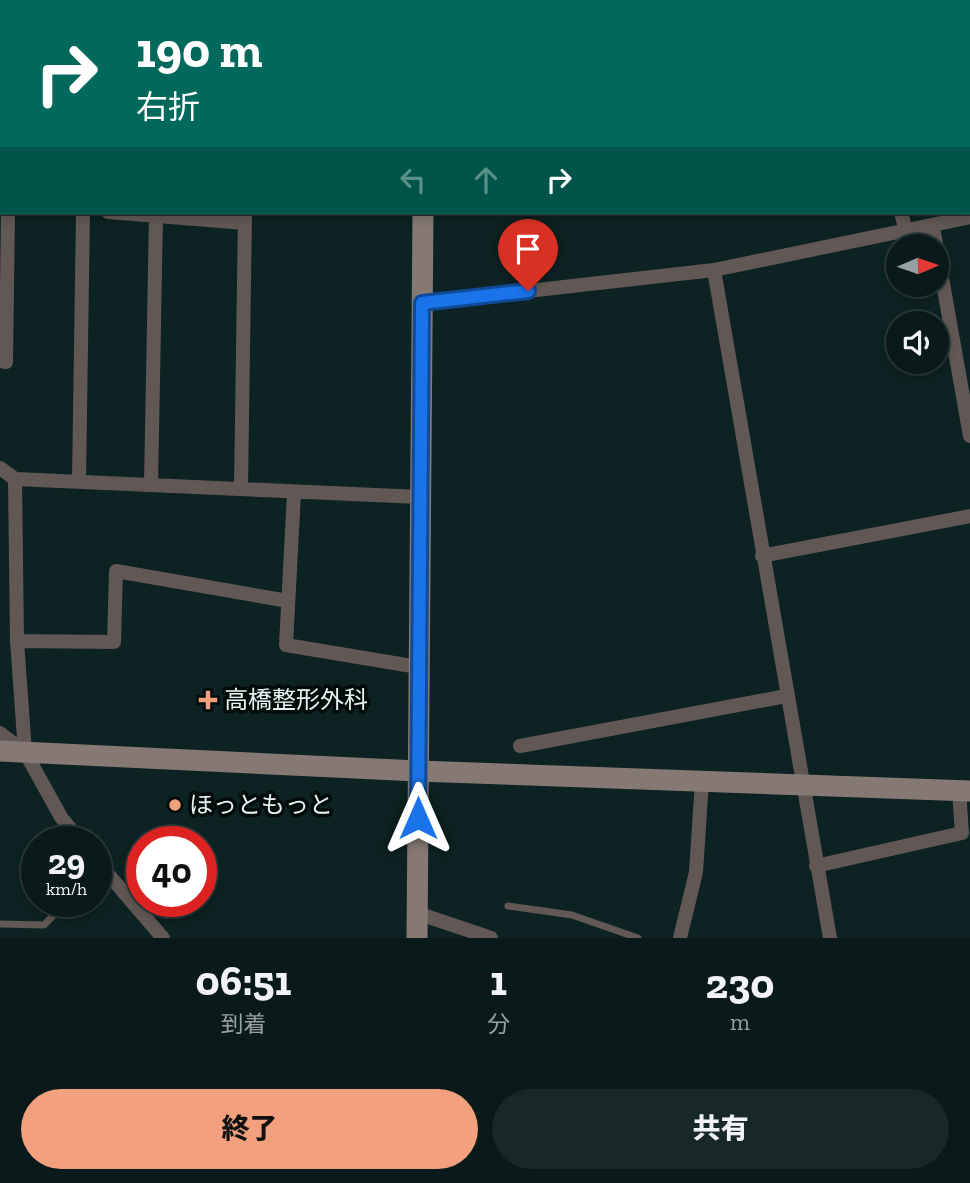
<!DOCTYPE html>
<html lang="ja">
<meta charset="utf-8">
<style>
body{margin:0;font-family:"Zilla Slab","Noto Sans JP",serif;background:#182727;color:#f1f3f6;height:100vh;display:flex;flex-direction:column;font-size:26px;white-space:nowrap}
*{box-sizing:border-box;margin:0}
p{font-size:23px;color:#99a1a2}
.icon{flex:none;width:38px;height:38px;fill:none;stroke:currentColor;stroke-width:2;stroke-linecap:round;stroke-linejoin:round}
.map{position:relative;height:938px;overflow:hidden}
.details{display:flex;flex-direction:column;background:#0a1a1a;flex:1}
.details>*{flex:none}
.top-card{position:absolute;left:0px;top:0px;width:971px;height:214px;box-shadow:0 4px 10px #0003,0 0 0 2px #2a3839;background:#00695c;color:#fff;overflow:hidden}
.needle{width:46px;rotate:88deg}
.buttons{position:absolute;left:886px;top:234px;display:grid;gap:14px}
.buttons a{display:grid;place-items:center;width:63px;height:63px;border-radius:50%;background:#0a1a1a;box-shadow:0 4px 10px #0003,0 0 0 2px #2a3839;font-size:35px}
.speed{position:absolute;left:21px;top:826px;display:flex;gap:14px;font-size:35px;font-weight:700;text-align:center}
.speed>*{display:grid;place-content:center;width:91px;height:91px;border-radius:50%;background:#0a1a1a;box-shadow:0 4px 10px #0003,0 0 0 2px #2a3839;line-height:1}
.speed small{font-size:18px;font-weight:400}
.speed .limit{border:10px solid #d22;background:#fff;color:#111}
.pin{position:absolute;display:grid;place-items:center;width:60px;height:60px;color:#fff;margin:-72px -30px;border-radius:50% 50% 50% 0;rotate:-45deg;box-shadow:0 0 7px #0007}
.pin .icon{rotate:45deg}
.me{position:absolute;width:77px;margin:-38px;rotate:0deg;stroke-linejoin:round;filter:drop-shadow(0 0 5px #0008)}
.turn{display:flex;align-items:center;gap:24px;height:147px;padding:0 21px;font-size:32px}
.turn .icon{width:91px;height:91px;stroke-width:2.5}
.turn b{display:block;font-size:49px;line-height:60px}
.lanes{display:flex;align-items:center;height:66px;padding:0 21px;background:#0003;justify-content:center;gap:35px;direction:ltr}
.lanes .off{opacity:.35}
.eta{display:flex;justify-content:space-evenly;align-items:center;height:119px;text-align:center}
.eta b{font-size:42px;font-weight:800;line-height:49px}
.action{display:flex;gap:14px;margin-top:auto;padding:14px 21px}
.action a{flex:1;height:80px;border-radius:42px;background:#f2a07e;color:#111;font-size:28px;font-weight:800;line-height:80px;text-align:center}
.action a+a{background:#182727;color:#f1f3f6}
.map>svg:first-child{display:block}
</style>
<div class="map">
<svg width="970" height="938" viewBox="0 0 970 938">
<rect width="100%" height="100%" fill="#0d2222"/>
<g fill="none" stroke-linecap="round" stroke-linejoin="round">
<path stroke="#615855" stroke-width="7" d="M508,906l64,9 66,23
M0,924l44,1 24,-24"/>
<path stroke="#615855" stroke-width="14" d="M250,0v2
M847,0l1,2
M0,38h2
M0,203h2
M108,212l137,11
M901,212l5,20
M933,227l37,209
M714,270l116,668
M422,303l292,-33 256,-53
M0,361l6,1 2,-150
M0,468l15,11 405,18
M15,479l2,162 8,111
M79,481l4,-269
M151,485l5,-269
M241,488l4,-276
M294,493l-8,152 132,22
M762,556l208,-40
M17,641l97,1 2,-71 172,30
M0,733l25,19 36,65 20,25
M520,746l266,-50
M96,860l67,78
M816,866l146,-33 -3,-42
M417,913l74,25
M680,938l16,-66 6,-92"/>
<path stroke="#867974" stroke-width="21" d="M425,0v2
M0,751l418,20 552,20
M417,938l6,-726"/>
</g>
<g fill="none" stroke-linecap="round" stroke-linejoin="round">
<defs>
<path id="route" d="M418,818l4,-515 106,-12"/>
</defs>
<use href="#route" stroke="#114b97" stroke-width="18"/>
<use href="#route" stroke="#1a73e8" stroke-width="12"/>
</g>
<g fill="#f2a07e" stroke="#030a0a" stroke-width="2.5">
<path d="M204.5 689.5h7v7h7v7h-7v7h-7v-7h-7v-7h7z"/>
<circle cx="175" cy="805" r="7"/>
</g>
<g text-anchor="middle" stroke-width="7" stroke-linejoin="round" paint-order="stroke">
<g font-size="24" fill="#e8f4f3" stroke="#030a0a" text-anchor="start">
<text x="224" y="708">高橋整形外科</text>
<text x="189" y="813">ほっともっと</text>
</g>
</g>
</svg>
<div class="buttons">
<a><svg class="needle" viewBox="-14 -14 28 28"><path d="M0-13l5 13h-10z" fill="#e53935"/><path d="M0 13l5-13h-10z" fill="#99a1a2"/></svg></a>
<a><svg class="icon" aria-label="sound" viewBox="0 0 24 24"><path d="M4 9h4l5-4v14l-5-4H4zM17 9q2 3 0 6"/></svg></a>
</div>
<div class="speed"><div>29<small>km/h</small></div><div class="limit">40</div></div>
<div class="pin" style="left:528px;top:291px;background:#d93025"><svg class="icon" aria-label="arrive" viewBox="0 0 24 24"><path d="M6 21V4h12l-3 4 3 4H6"/></svg></div>
<svg class="me" style="left:418px;top:818px" viewBox="-20 -20 40 40"><path d="M0-17L14 15 0 8-14 15z" fill="#1a73e8" stroke="#fff" stroke-width="4"/></svg>
<div class="top-card">
<div class="turn"><svg class="icon" aria-label="right" viewBox="0 0 24 24"><path d="M7 20v-9h11M14 6l5 5-5 5"/></svg><div><b>190 m</b>右折</div></div>
<div class="lanes"><svg class="icon off" aria-label="left" viewBox="0 0 24 24"><path d="M17 20v-9H6M10 6l-5 5 5 5"/></svg><svg class="icon off" aria-label="ahead" viewBox="0 0 24 24"><path d="M12 20V5M6 11l6-6 6 6"/></svg><svg class="icon" aria-label="right" viewBox="0 0 24 24"><path d="M7 20v-9h11M14 6l5 5-5 5"/></svg></div>
</div>
</div>
<section class="details">
<div class="eta">
<div><b>06:51</b><p>到着</p></div>
<div><b>1</b><p>分</p></div>
<div><b>230</b><p>m</p></div>
</div>
<div class="action"><a>終了</a><a>共有</a></div>
</section>
